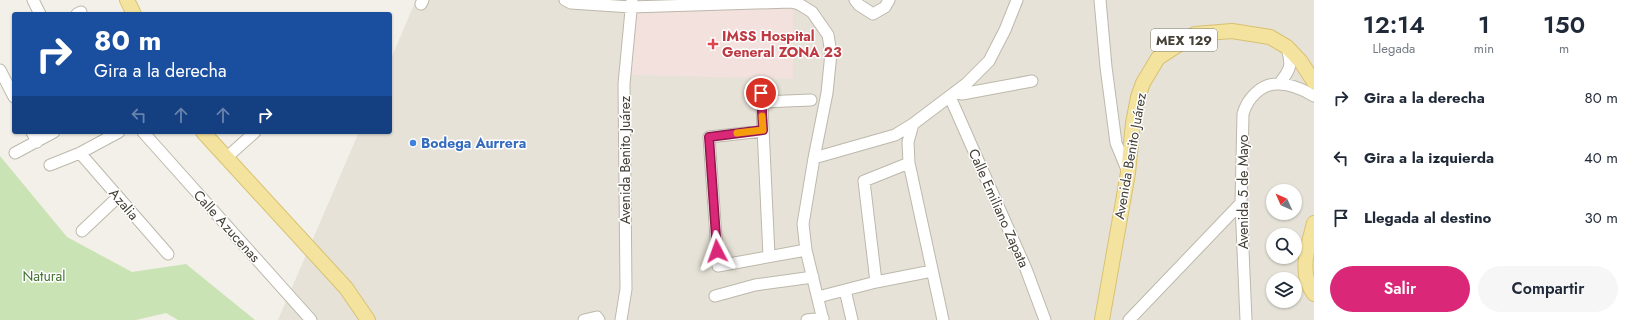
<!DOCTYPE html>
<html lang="es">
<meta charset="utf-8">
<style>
body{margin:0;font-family:Jost,sans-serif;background:#f6f6f7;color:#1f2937;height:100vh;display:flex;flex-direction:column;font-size:15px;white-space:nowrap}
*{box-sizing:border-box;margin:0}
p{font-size:13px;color:#747a83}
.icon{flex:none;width:22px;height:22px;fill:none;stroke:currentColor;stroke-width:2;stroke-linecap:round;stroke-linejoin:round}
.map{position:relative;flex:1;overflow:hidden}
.panel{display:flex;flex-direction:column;background:#fff;width:320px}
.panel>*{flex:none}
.hud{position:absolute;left:12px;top:12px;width:380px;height:122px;border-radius:4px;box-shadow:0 1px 3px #0004;background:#1a4fa0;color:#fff;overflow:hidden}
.needle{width:26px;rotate:315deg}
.buttons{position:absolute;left:1266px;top:184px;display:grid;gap:8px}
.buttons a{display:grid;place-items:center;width:36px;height:36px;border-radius:50%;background:#fff;box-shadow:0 1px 3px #0004;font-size:20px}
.pin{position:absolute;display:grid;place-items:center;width:34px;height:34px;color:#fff;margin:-17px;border:2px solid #fff;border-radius:50%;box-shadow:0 1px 4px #0007}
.me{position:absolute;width:44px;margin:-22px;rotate:356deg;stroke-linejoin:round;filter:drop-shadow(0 0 3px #0008)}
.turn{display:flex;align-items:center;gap:14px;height:84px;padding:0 16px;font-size:18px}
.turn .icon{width:52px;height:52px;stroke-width:2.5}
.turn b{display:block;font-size:28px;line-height:34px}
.lanes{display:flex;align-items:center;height:38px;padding:0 16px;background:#0003;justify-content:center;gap:20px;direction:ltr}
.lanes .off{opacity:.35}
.eta{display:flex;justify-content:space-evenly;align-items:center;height:68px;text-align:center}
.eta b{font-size:24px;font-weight:600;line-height:28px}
.button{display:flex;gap:8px;margin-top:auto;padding:8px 16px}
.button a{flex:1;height:46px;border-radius:24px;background:#db2777;color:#fff;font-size:16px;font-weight:600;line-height:46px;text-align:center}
.button a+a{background:#f6f6f7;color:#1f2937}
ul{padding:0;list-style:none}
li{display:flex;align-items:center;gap:12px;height:60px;padding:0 16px}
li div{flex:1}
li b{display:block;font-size:15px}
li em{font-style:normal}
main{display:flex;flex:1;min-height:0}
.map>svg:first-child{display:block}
</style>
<main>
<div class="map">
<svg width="1314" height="320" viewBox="0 0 1314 320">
<rect width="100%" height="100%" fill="#f2f0e8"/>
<path fill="#e6e2d7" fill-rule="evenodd" d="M416,0h898v320h-1036l81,-188h31v-71zM1273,191h22v22h-22zM1273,235h22v22h-22zM1273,279h22v22h-22z"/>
<path fill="#f2e1dd" d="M780,7l13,2v70l-163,-4 6,-62z"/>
<path fill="#cae3b5" d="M0,156l67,81 65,35 54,-8 69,56h-77l-12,-7 -30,7h-136z"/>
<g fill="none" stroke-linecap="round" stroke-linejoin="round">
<defs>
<path id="minor" d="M33,0l7,14
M565,0l6,3 60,4 160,-5 8,2 13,8 16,23 3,18 -4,40 -13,65 -11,66 3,26 17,70
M855,0l4,5 14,9 12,-7 4,-7
M1100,0l6,67 10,76 12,29
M421,4l2,-4
M77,14l4,-2
M0,70l14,27
M1279,84c12,-15 13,-18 8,-37
M761,85l8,171
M955,92l7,2 70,-13
M950,97l76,172 19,51
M762,102l49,-2
M763,131l-54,6 9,129 88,-16
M32,132l5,10
M143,132l168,188
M15,153l39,-21
M80,153l88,101
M226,158l29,-26
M814,158l81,-23 18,-11
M50,165l30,-12 39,-21
M82,231l36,-34
M876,282l-12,-101 45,-18
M845,290l7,30
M715,296l40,-11 58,-8
M818,297l58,-15 56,-11
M584,320l13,-3 2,3
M621,320l5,-31 -2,-205 8,-84
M807,320l16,-2
M943,320l-34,-157 -1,-21 5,-18 53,-40 23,-23 16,-31 12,-30
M1129,320l112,-117
M1246,320l-5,-117 2,-89c4,-15 18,-31 36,-30 12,0 25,6 35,12"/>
<path id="major" d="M127,0l7,14
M203,132l143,156 22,32
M1314,223c-6,24 -16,50 0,71
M1102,320l26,-147 5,-50 5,-26 5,-14 15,-25 37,-24 37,-3 38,6 17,10 14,15 13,20"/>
</defs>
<use href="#minor" stroke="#bdb8ab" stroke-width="13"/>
<use href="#major" stroke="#d8c270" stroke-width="16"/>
<use href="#minor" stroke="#fff" stroke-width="11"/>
<use href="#major" stroke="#f4e39f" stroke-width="14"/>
</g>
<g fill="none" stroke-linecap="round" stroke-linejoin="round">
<defs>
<path id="route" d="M717,251l-8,-114 54,-7 -2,-37"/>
</defs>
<use href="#route" stroke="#8e194d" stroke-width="10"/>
<use href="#route" stroke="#db2777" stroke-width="7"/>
<path stroke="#f59e0b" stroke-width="7" d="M737,133l26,-3 -1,-14"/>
</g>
<path fill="#e0444e" stroke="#fff" stroke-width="1.5" d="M711 38h4v4h4v4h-4v4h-4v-4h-4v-4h4z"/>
<circle fill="#3f7fe0" stroke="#fff" stroke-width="1.5" cx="413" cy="143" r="4"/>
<g text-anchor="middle" stroke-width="3" stroke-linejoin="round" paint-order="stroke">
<rect fill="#fff" stroke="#7d7a73" stroke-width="1" x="1151" y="29" width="66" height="22" rx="3"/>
<g font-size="13" font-weight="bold" fill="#454137">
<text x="1184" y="45">MEX 129</text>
</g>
<g font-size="14" font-weight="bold" fill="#be3a42" stroke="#fff" text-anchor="start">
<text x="722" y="41">IMSS Hospital<tspan x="722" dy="16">General ZONA 23</tspan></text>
</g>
<g font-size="14" font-weight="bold" fill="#366cbe" stroke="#fff" text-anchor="start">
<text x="421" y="148">Bodega Aurrera</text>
</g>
<g font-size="14" fill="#454137" stroke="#fff">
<text transform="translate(1130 156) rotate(-80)" y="5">Avenida Benito Juárez</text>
<text transform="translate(625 160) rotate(-90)" y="5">Avenida Benito Juárez</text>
<text transform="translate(1243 192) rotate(-90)" y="5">Avenida 5 de Mayo</text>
<text transform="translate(124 204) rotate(49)" y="5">Azalia</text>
<text transform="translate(999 208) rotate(66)" y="5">Calle Emiliano Zapata</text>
<text transform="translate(227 226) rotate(48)" y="5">Calle Azucenas</text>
</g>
<g font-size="14" fill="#437130" stroke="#fff">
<text x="44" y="281">Natural</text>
</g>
</g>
</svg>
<div class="buttons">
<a><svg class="needle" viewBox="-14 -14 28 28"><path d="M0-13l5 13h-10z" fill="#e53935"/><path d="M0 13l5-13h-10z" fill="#747a83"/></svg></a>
<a><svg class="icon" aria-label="search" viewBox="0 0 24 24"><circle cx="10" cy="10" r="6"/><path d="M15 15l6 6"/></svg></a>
<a><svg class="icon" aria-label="layers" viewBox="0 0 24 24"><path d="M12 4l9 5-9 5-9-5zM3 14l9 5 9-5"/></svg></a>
</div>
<div class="pin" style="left:761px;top:93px;background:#d93025"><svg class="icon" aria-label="arrive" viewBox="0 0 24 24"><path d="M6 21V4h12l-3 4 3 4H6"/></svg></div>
<svg class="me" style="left:717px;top:251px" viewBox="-20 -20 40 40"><path d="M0-17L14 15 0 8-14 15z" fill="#db2777" stroke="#fff" stroke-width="4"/></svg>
<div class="hud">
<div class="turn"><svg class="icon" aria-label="right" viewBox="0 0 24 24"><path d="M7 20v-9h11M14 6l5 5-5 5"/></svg><div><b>80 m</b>Gira a la derecha</div></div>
<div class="lanes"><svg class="icon off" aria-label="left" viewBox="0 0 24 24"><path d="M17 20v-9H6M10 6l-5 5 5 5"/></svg><svg class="icon off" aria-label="ahead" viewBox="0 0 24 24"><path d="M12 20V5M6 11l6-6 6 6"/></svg><svg class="icon off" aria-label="ahead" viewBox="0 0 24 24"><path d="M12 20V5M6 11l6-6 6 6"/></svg><svg class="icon" aria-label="right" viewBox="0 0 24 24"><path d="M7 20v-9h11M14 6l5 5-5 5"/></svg></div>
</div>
</div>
<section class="panel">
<div class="eta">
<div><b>12:14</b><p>Llegada</p></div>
<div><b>1</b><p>min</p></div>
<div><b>150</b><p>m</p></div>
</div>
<ul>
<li><svg class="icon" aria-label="right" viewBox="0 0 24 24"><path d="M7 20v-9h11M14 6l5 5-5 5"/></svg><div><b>Gira a la derecha</b></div><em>80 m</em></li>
<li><svg class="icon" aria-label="left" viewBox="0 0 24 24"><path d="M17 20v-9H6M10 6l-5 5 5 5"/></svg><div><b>Gira a la izquierda</b></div><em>40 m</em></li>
<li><svg class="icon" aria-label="arrive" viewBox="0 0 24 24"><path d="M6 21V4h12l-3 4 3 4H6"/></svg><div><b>Llegada al destino</b></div><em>30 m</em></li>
</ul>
<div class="button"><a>Salir</a><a>Compartir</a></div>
</section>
</main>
